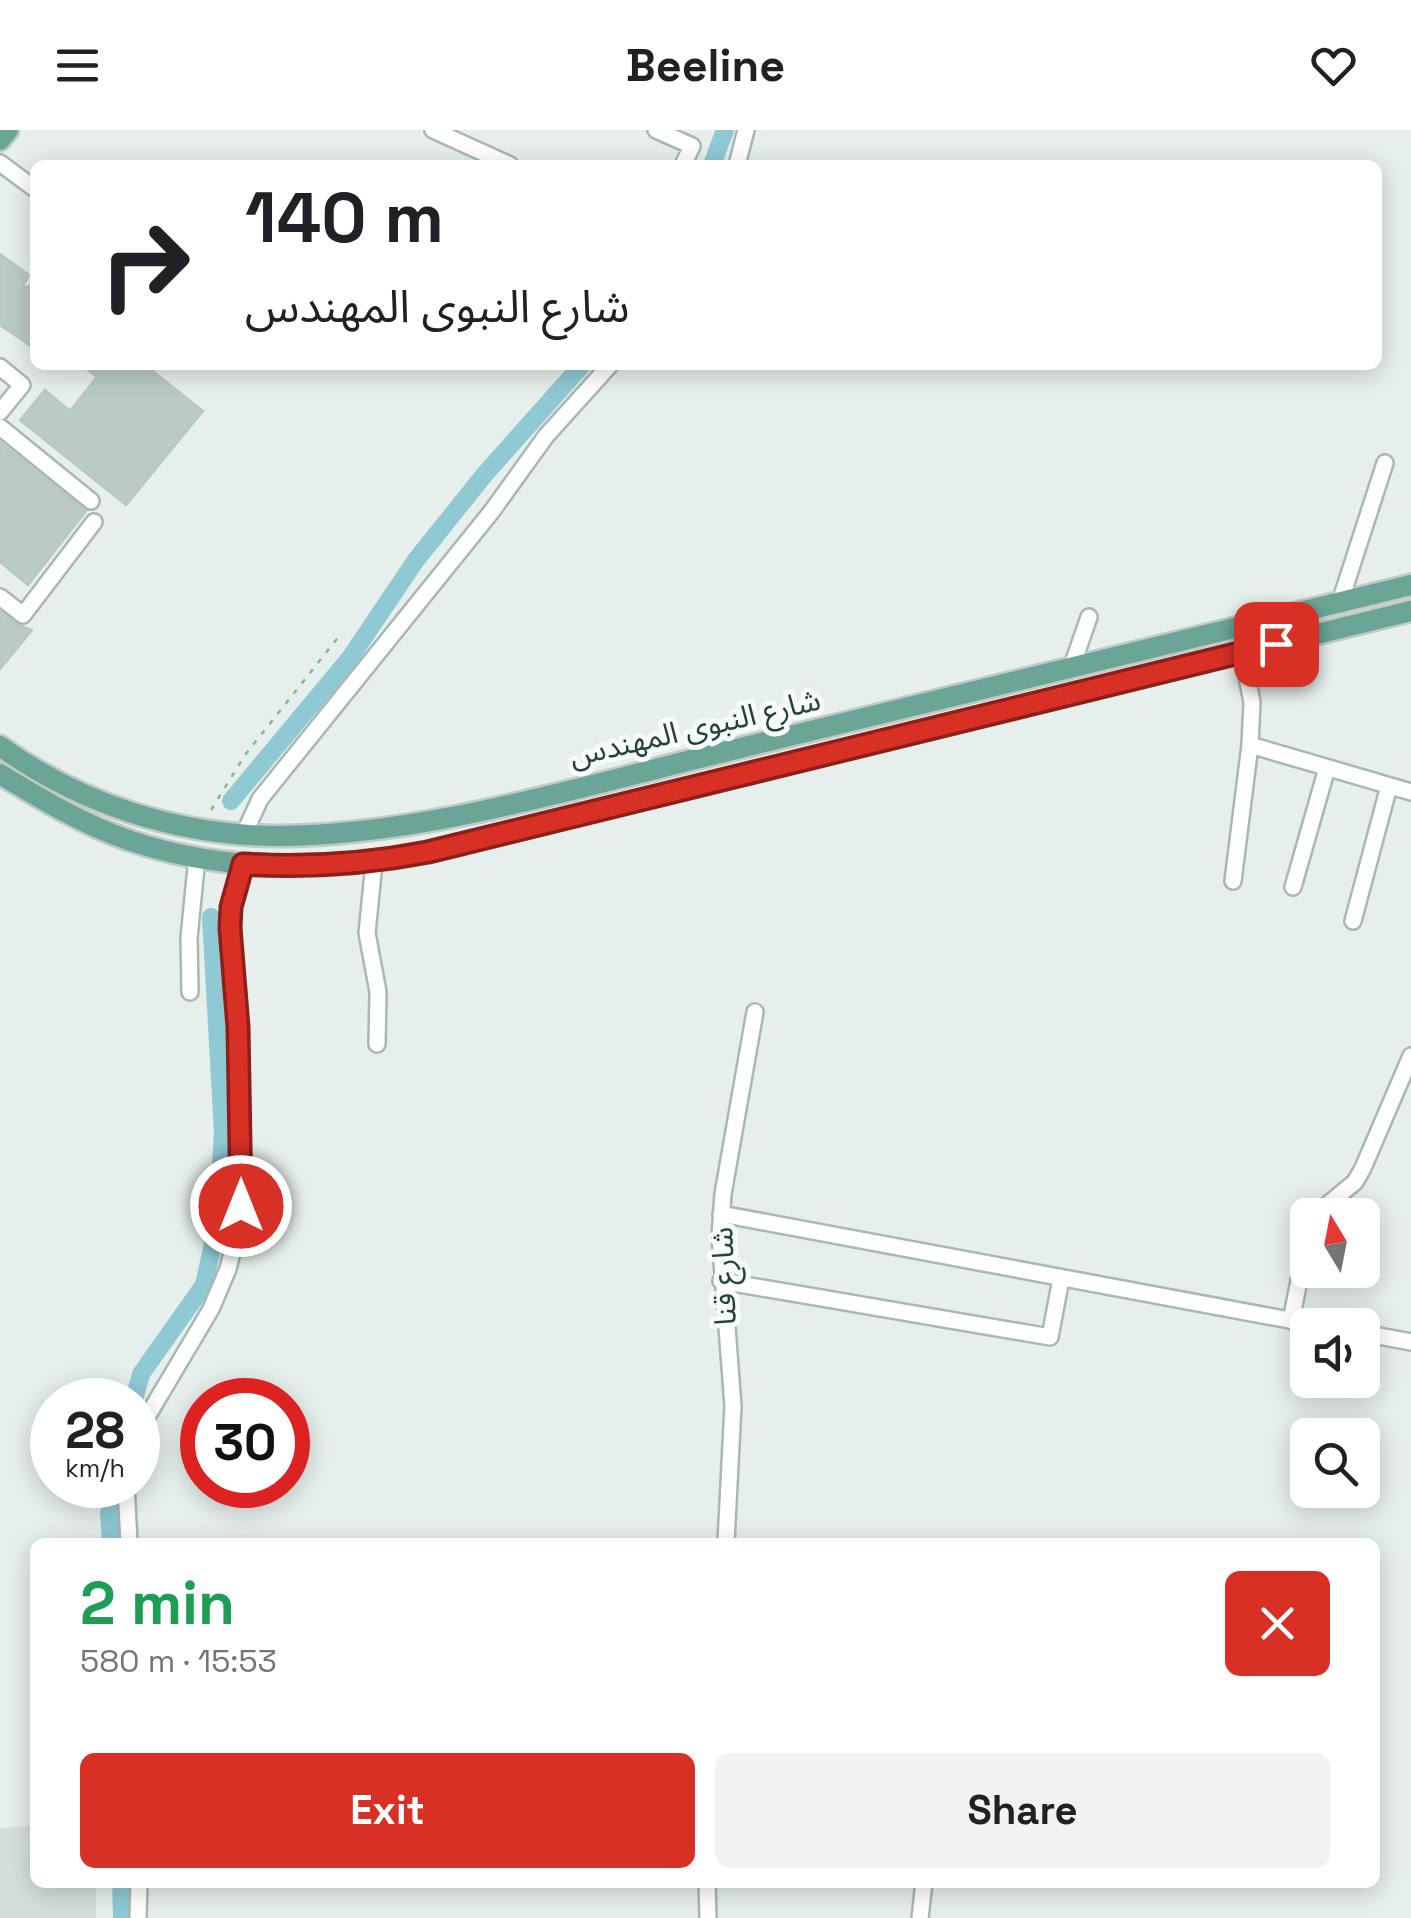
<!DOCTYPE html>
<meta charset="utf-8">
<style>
body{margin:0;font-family:"Space Grotesk","Noto Sans Arabic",sans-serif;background:#f2f2f2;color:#202124;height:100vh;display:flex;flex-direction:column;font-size:38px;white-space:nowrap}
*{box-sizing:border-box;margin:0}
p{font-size:32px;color:#757577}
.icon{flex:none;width:55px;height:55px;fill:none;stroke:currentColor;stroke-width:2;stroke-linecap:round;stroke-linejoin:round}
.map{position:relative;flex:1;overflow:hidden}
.sheet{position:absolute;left:30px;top:1408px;width:1350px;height:350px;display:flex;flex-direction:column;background:#fff;border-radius:15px;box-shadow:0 5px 25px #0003}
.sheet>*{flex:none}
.banner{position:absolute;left:30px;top:30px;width:1352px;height:210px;border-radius:15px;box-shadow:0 5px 25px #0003;background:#fff;color:#202124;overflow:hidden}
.needle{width:65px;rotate:350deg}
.fabs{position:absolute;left:1290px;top:1068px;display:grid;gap:20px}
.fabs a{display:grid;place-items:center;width:90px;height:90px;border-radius:15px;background:#fff;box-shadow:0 5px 25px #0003;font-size:50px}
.speed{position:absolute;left:30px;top:1248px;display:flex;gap:20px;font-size:50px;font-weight:700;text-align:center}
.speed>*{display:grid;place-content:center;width:130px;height:130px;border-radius:50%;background:#fff;box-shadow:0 5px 25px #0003;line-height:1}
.speed small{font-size:25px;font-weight:400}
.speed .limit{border:15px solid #d22;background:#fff;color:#111}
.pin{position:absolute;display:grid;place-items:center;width:85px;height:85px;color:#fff;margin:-42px;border-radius:20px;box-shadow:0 5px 15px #0006}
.me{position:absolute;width:110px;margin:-55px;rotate:0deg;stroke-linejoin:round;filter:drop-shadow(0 0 8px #0008)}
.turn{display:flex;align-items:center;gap:35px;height:210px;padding:0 50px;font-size:45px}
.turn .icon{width:130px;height:130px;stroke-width:2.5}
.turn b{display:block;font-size:70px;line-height:85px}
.round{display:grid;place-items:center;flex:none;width:105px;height:105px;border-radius:15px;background:#f2f2f2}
.overview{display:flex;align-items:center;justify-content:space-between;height:170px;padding:0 50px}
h1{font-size:60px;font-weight:600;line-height:75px;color:#1e9e55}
.button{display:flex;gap:20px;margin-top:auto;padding:20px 50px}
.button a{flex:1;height:115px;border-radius:15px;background:#d93025;color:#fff;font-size:40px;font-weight:600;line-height:115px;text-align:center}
.button a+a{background:#f2f2f2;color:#202124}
header{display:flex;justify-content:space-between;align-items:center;height:130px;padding:0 50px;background:#fff;font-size:45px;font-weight:600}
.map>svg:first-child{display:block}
</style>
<header><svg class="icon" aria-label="menu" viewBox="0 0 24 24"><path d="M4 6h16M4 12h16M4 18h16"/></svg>Beeline<svg class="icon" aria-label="heart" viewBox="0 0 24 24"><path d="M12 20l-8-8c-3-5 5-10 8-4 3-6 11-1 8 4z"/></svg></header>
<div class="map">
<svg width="1411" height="1788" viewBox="0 0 1411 1788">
<rect width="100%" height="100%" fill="#e6efeb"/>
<path fill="#d4dfda" d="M35,1695v57l61,1v35h-96v-90z"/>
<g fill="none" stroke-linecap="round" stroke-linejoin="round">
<path stroke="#8ec9d4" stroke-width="18" d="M712,35l13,-35
M231,671l119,-143 66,-98 69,-86 97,-109
M134,1270l7,-26 63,-89 13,-60 6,-92 -12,-216
M111,1412l-2,-28 6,-29
M121,1752l1,36"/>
</g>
<path fill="#bbcac4" stroke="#b8c9c2" stroke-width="2.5" d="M0,124l29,21 -7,12 13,-1v63l-35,-24z
M82,235h63l58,46 -77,94 -106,-85 25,-30 25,21 27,-34z
M0,312l86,69 -58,74 -28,-23z
M0,481l16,13 16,6 -32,39z"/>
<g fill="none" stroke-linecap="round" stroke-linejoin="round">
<defs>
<path id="minor" d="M433,0l77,35
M656,0l36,16 -9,19
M0,33l35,26
M737,35l9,-35
M0,237l22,18 -22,27
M0,297l91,74
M0,467l23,18 71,-93
M1340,472l45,-139
M1242,522l10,50 -2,43 161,47
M1071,539l18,-52
M244,704l16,-35 232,-288 54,-75 64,-71
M374,733l-7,70 11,59 -1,52
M1233,751l17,-136
M1293,757l34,-119
M1353,791l36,-135
M190,862l-1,-54 8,-81
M721,1084l595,111
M1315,1085l40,-33 8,-14 48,-112
M721,1151l329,56 11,-58
M1291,1191l17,-86
M1362,1203l49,9
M138,1302l73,-123 17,-40 10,-41 4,-43 -4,-158 -8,-98 1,-22 12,-43
M126,1355l3,57
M726,1412l7,-136 -13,-170 3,-42 32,-182
M707,1752l1,36
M138,1788l1,-36
M920,1788l4,-36"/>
<path id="major" d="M0,10l8,-10
M0,616c80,58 177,89 276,90 146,0 303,-49 444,-83 231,-55 461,-113 691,-168
M0,644c41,25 84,51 131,67 96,32 199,30 297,11l983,-241"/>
</defs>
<use href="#minor" stroke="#a8b8b2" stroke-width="20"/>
<use href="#major" stroke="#c2cac8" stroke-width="25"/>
<path stroke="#86b3a5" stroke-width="2.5" stroke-dasharray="5 8" stroke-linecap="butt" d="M211,680l34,-55 95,-120"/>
<use href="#minor" stroke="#fff" stroke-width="15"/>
<use href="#major" stroke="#6aa596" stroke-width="20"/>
</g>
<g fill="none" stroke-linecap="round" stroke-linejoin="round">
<defs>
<path id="route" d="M241,1076l-3,-179 -8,-99 1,-21 12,-43c63,4 123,0 185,-12l848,-208"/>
</defs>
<use href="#route" stroke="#8d1f18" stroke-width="25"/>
<use href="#route" stroke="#d93025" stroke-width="18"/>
</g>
<g text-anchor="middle" stroke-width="10" stroke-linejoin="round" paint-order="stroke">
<g font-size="30" fill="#24423a" stroke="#f7fbf9">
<text transform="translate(695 598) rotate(-13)" y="10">شارع النبوى المهندس</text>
<text transform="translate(724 1146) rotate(-92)" y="10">شارع قنا</text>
</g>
</g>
</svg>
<div class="fabs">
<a><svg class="needle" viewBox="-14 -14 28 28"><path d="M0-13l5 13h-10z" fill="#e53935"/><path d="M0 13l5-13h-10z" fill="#757577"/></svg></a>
<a><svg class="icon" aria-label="sound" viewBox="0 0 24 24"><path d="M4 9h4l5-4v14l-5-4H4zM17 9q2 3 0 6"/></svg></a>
<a><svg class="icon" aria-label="search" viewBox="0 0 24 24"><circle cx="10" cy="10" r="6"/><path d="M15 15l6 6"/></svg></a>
</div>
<div class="speed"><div>28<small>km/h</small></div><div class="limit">30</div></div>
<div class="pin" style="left:1276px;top:514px;background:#d93025"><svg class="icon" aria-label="arrive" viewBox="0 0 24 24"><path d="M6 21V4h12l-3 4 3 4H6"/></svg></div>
<svg class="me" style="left:241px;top:1076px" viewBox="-20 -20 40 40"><circle r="17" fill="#d93025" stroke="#fff" stroke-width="3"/><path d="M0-11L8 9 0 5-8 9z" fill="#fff"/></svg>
<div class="banner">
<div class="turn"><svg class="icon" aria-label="right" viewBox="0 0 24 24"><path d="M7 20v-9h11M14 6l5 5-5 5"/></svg><div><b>140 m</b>شارع النبوى المهندس</div></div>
</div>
<section class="sheet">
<div class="overview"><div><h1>2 min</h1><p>580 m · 15:53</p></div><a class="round" style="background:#d93025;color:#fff"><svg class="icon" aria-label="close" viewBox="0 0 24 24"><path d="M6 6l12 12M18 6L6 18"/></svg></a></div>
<div class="button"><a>Exit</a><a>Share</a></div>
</section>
</div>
